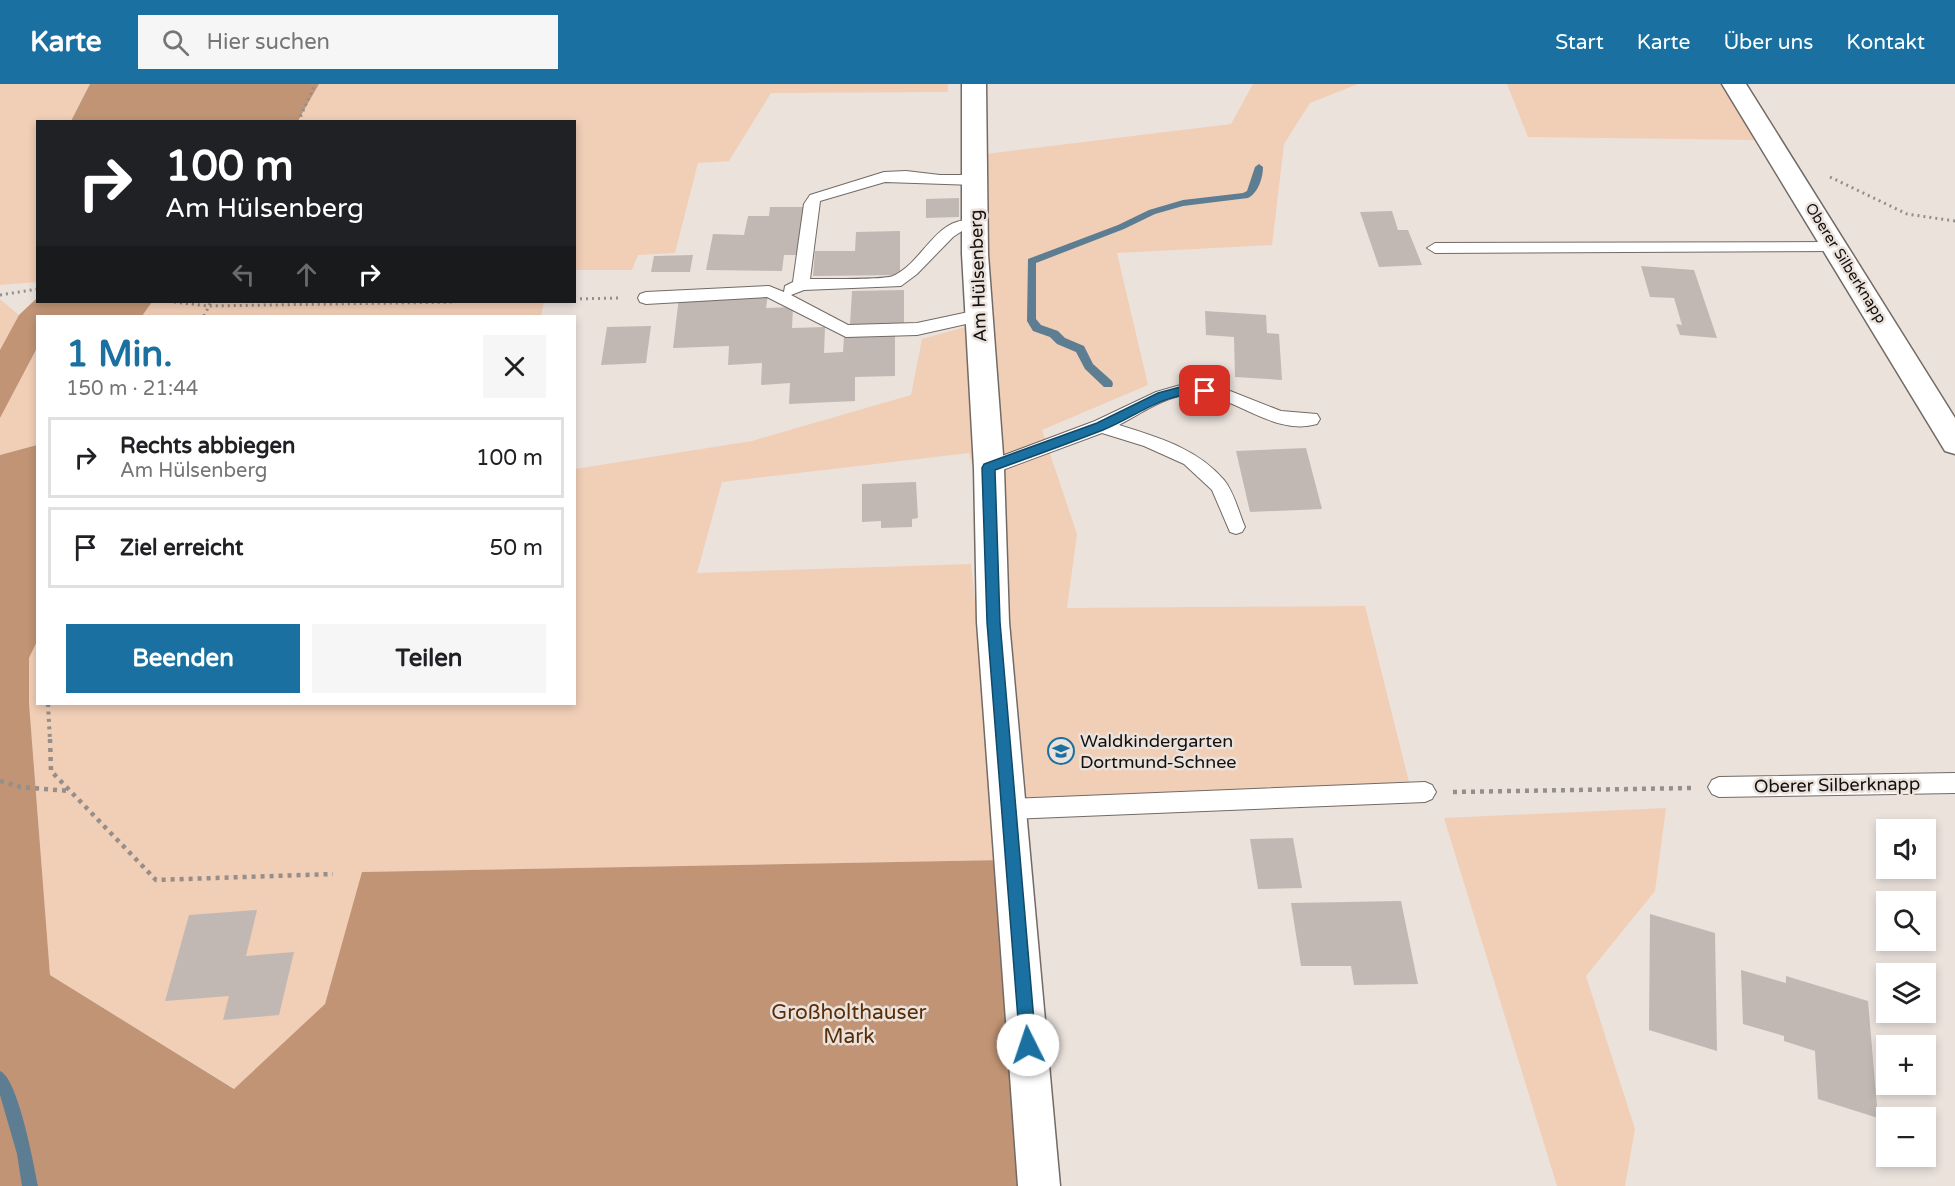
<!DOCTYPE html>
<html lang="de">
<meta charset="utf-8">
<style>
body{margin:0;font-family:"Varela Round",sans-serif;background:#f6f6f6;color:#202124;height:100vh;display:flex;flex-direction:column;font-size:22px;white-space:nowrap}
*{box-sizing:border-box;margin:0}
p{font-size:20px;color:#757577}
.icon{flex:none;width:33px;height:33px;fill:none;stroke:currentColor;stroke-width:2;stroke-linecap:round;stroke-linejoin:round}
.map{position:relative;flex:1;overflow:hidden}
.drawer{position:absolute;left:36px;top:231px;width:540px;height:390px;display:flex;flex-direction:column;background:#fff;border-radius:0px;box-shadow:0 3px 9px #0003}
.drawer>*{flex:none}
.hud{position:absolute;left:36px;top:36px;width:540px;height:183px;border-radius:0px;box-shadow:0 3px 9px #0003;background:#202124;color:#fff;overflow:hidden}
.tools{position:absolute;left:1876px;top:735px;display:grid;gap:12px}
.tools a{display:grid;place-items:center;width:60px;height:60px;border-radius:0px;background:#fff;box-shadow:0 3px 9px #0003;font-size:30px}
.pin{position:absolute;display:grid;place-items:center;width:51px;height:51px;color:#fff;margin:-26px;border-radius:12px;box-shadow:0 3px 9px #0006}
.me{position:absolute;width:66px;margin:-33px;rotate:356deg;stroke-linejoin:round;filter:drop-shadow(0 0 4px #0008)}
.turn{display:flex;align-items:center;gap:21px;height:126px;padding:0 30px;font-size:27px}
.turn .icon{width:78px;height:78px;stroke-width:2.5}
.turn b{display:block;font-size:42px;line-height:51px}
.lanes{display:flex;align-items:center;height:57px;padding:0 30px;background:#0003;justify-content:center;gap:30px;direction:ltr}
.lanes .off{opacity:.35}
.round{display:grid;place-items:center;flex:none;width:63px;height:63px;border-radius:0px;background:#f6f6f6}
.head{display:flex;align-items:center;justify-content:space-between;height:102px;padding:0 30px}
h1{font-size:36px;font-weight:800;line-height:45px;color:#1a71a1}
.primary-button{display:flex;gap:12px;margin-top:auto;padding:12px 30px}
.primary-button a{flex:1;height:69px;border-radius:0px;background:#1a71a1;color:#fff;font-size:24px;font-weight:800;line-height:69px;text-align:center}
.primary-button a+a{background:#f6f6f6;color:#202124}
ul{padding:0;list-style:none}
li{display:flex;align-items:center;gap:18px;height:81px;margin:0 12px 9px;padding:0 18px;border:3px solid #e0e0e0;border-radius:0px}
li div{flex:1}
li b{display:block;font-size:22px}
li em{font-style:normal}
header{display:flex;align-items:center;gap:36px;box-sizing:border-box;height:84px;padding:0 30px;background:#1a71a1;color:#fff}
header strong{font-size:28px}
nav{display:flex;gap:33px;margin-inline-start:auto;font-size:21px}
.search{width:420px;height:54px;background:#f6f6f6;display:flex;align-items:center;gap:15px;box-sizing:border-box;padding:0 21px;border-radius:0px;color:#757577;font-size:22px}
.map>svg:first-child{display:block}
</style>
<header>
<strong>Karte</strong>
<div class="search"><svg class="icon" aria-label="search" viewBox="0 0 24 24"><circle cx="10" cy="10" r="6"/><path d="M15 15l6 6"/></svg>Hier suchen</div>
<nav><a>Start</a><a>Karte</a><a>Über uns</a><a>Kontakt</a></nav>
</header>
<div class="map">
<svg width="1955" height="1102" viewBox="0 0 1955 1102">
<rect width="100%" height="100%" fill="#ebe2dc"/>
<path fill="#f1ceb6" d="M0,0h90l-19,37 -33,1 -1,160 -37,3z
M319,0h629v8l-177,1 -42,68 -31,2 -23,90 -37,2 -6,15h-57l-1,-148h-276z
M1253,0h105l-48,19 -26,41 -12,101 -155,8 31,132 -106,45 35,104 -10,74 298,-2 44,176 -382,18 -18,-191 -40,-156 -247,29 -25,91 274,-9 33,296 -641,12 -38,132 -90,85 -185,-114 -21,-272v-45l8,-19 1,65h536l1,-235 177,-28 159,-46 11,-56 68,-19 -4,-166 245,-30z
M1507,0h217l35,56 -231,-3z
M0,215l19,16 -19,35z
M152,218h392l-3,14h-399z
M37,264v97l-37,10v-37z
M1666,724l-11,83 -69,85 49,153 -10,57h-68l-113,-368z"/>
<path fill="#c19475" d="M90,0h229l-21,37h-227z
M37,214l1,4h114l-10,14h-104l-1,32 -37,70v-68l19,-35z
M37,361l1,194 -9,19v45l21,272 184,114 91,-85 37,-132 642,-12 18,326h-1022v-731z"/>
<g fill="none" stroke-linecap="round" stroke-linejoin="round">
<path fill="#5d7d93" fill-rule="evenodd" d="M1259,80l4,3c0,11 -5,26 -15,31l-65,8 -28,8 -31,15 -88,34v56l5,6 17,6 7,7 19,8 9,18 19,17 1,3 -1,3h-8l-19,-18 -9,-17 -19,-8 -7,-7 -17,-6 -6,-10 1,-62 90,-34 31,-15 34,-10 60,-7 4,-2 8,-24z
M0,987c18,7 34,94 38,115h-16l-5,-32 -17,-59z"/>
</g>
<path fill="#c1b8b3" d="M959,114v19l-33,1v-19z
M770,123h37l-7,48h-16l-2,16 -76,-1 7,-36 31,1 4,-19h21z
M1392,127l6,19h10l14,35 -43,2 -19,-55z
M900,147v44l-87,1 2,-25h40l1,-19z
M693,171l-3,17h-39l3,-16z
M1641,182l53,4 23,68 -37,-3 -4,-11 6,1 -8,-27 -24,-1z
M904,206v34l-54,1 2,-34z
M768,210l-2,14 27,-1 -1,21 33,-1 -1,26 19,-1 1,-16 51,-1v41l-40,1v24l-66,3 1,-21 -29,2 1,-22 -34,2 1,-19 -56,2 6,-51z
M1205,227l61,4 1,18 12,1 3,46 -47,-3 -1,-40 -28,-2z
M651,242l-5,37 -45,2 6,-38z
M1306,364l16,61 -72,3 -14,-61z
M916,398l2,36 -6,1v8l-31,1v-7l-19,1v-38z
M1293,754l9,50 -44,1 -8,-50z
M1401,817l17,83 -64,1 -3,-19h-50l-10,-63z
M257,826l-11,46 48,-4 -15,63 -56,5 6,-24 -64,5 24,-86z
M1650,830l65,19 2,118 -68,-21z
M1741,886l45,13v-7l82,25 10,117 -60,-19 -3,-48 -31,-10v-5l-41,-12z"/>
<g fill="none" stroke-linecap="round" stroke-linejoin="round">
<defs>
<path id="service" d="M906,87l34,4h35l7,5 -7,5 -90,-3 -65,19 -10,78c15,0 73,1 83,-3 33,-15 44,-66 87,-54l3,4 -3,4 -18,1 -9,6 -36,37 -16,12 -97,4 -13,5 57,30 69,-2 61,-13 6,2 2,4 -2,4 -67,15 -71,2 -79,-40 -121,7 -6,-2 -2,-4 2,-4 6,-2 123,-6 15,6 1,-6 8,-4 11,-78 6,-9 74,-23z
M1837,158l5,1 3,4 -3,4 -407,2 -8,-5 8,-5z
M1191,298l34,7 56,22 36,3 3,5 -3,5c-44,13 -82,-30 -125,-30 -25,1 -52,20 -73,31 38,12 78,23 105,55 10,12 15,33 21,47l-3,5 -6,2 -6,-2 -18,-42 -28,-26 -40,-18 -42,-13 -113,42 -6,-2 -3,-5 3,-5 112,-42 61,-29z
M1955,689v20l-236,4 -7,-3 -4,-7 4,-7 7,-3z
M1425,698l7,3 4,7 -4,7 -7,3 -415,17 -8,-3 -3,-7 3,-7 8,-3z"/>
<path id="minor" d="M962,0h24l2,170 16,214 5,154 51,564h-42l-41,-564 -3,-154 -12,-214z
M1722,0h24l209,334v36l-10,-3z"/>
</defs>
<use href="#service" stroke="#726a65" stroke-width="2"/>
<use href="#minor" stroke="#726a65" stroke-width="3"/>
<path stroke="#958e8a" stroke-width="3" stroke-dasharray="2 4" stroke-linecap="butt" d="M298,38l17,-38
M1830,93l77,37 48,7
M0,211l38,-6
M574,215l47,-1
M174,218l34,4 248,-4
M204,232l7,-14"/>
<path stroke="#958e8a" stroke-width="4" stroke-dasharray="3 4.5" stroke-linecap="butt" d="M48,620l2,37"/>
<path stroke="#958e8a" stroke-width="4.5" stroke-dasharray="4 5" stroke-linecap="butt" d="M50,655l1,32 105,109 177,-6
M0,697l20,6 50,4
M1453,708l239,-4"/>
<use href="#service" fill="#fff" fill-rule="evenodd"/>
<use href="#minor" fill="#fff" fill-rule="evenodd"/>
</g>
<path fill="#1a71a1" stroke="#114969" stroke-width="1.5" d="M1191,300l18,3 2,4 -6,4c-37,-6 -69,22 -102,35 -36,14 -72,27 -108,40l5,152 36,423 -2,6 -6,2 -6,-2 -2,-6 -33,-423 -5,-154 2,-4 113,-41 61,-30z"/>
<defs>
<symbol id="school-ring" viewBox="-11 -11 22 22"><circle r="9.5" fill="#ebe2dc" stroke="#1a71a1" stroke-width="1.5"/><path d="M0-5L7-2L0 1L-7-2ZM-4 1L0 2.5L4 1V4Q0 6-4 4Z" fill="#1a71a1"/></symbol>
</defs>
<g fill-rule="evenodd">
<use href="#school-ring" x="1046" y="652" width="30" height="30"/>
</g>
<g text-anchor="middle" stroke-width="5" stroke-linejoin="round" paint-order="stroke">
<g font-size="15" fill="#120f0d" stroke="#ebe2dc">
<text transform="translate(1846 179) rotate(58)" y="5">Oberer Silberknapp</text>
</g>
<g font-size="18" fill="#120f0d" stroke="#ebe2dc">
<text transform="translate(978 192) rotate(-92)" y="6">Am Hülsenberg</text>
<text transform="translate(1837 701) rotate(-1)" y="6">Oberer Silberknapp</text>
</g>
<g font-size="18" fill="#120f0d" stroke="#ebe2dc" text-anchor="start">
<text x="1080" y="663">Waldkindergarten<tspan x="1080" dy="21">Dortmund-Schnee</tspan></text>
</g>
<g font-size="21" fill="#582d07" stroke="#ebe2dc">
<text x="849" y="935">Großholthauser<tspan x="849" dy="24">Mark</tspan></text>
</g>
</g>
</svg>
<div class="tools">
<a><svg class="icon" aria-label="sound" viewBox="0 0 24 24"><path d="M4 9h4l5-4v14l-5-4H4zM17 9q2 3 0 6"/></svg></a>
<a><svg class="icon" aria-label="search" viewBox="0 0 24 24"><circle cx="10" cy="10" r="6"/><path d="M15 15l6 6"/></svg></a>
<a><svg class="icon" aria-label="layers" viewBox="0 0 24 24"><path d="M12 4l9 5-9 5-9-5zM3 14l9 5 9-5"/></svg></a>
<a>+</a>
<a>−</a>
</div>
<div class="pin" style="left:1205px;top:307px;background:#d93025"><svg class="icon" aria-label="arrive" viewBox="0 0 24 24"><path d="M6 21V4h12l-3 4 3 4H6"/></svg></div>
<svg class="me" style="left:1028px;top:961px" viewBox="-20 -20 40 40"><circle r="19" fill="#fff"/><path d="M0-13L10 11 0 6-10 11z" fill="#1a71a1"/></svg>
<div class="hud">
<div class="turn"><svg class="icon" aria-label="right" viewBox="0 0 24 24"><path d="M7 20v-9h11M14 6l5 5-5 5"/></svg><div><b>100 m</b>Am Hülsenberg</div></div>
<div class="lanes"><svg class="icon off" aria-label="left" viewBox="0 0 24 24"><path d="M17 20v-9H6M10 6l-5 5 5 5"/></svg><svg class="icon off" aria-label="ahead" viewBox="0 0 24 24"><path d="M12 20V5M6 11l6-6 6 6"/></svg><svg class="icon" aria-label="right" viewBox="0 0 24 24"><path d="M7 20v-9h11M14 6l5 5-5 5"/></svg></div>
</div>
<section class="drawer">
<div class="head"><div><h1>1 Min.</h1><p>150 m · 21:44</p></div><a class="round"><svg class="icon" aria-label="close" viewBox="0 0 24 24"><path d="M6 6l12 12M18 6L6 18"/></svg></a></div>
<ul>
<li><svg class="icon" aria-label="right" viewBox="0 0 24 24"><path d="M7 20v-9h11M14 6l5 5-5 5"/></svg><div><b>Rechts abbiegen</b><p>Am Hülsenberg</p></div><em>100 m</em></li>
<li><svg class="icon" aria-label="arrive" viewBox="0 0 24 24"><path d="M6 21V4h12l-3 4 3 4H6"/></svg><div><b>Ziel erreicht</b></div><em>50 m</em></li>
</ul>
<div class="primary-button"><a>Beenden</a><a>Teilen</a></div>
</section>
</div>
